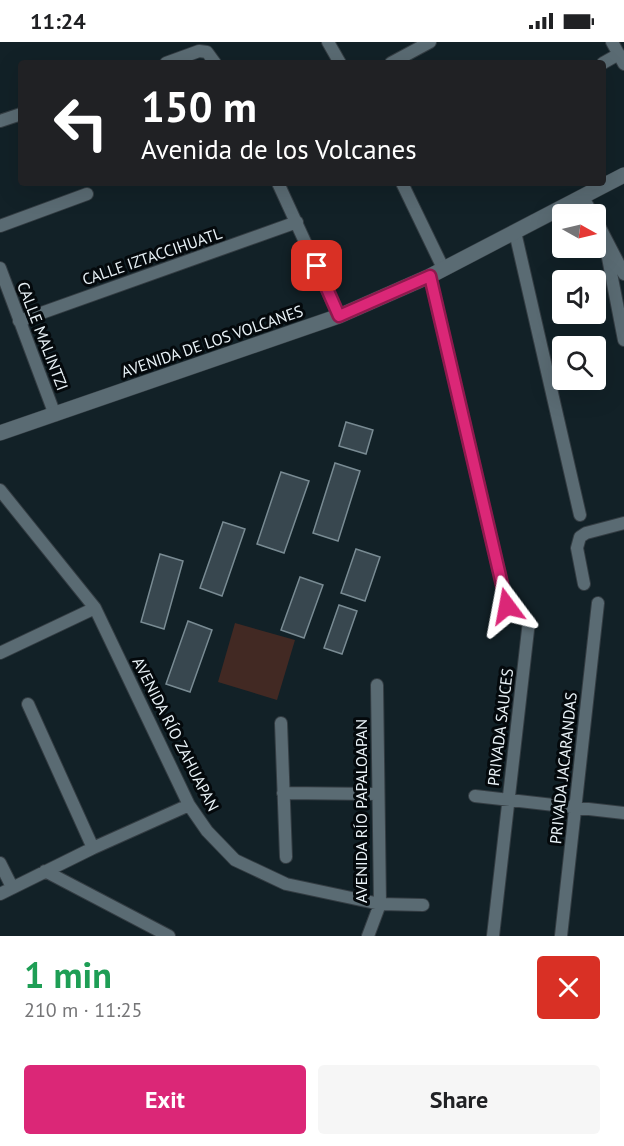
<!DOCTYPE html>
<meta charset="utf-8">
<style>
body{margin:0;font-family:"PT Sans",sans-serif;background:#f6f6f6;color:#202124;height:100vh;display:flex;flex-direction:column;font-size:22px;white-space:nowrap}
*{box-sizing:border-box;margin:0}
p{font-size:20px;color:#757577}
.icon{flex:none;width:33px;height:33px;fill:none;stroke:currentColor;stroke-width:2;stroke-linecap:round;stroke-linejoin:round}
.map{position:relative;height:894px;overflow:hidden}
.panel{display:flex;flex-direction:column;background:#fff;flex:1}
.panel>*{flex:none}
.banner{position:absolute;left:18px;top:18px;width:588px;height:126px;border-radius:6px;box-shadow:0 6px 24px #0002;background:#202124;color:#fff;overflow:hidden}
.needle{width:39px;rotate:98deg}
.fabs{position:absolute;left:552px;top:162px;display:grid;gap:12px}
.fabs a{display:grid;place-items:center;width:54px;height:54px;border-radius:6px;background:#fff;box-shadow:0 6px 24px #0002;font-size:30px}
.pin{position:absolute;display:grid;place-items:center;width:51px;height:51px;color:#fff;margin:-26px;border-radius:12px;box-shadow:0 3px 9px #0006}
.me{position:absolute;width:66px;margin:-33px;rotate:347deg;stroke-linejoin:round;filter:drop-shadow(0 0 4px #0008)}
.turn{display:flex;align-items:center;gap:21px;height:126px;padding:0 24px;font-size:27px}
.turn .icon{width:78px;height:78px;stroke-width:2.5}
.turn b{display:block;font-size:42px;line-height:51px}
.round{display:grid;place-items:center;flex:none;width:63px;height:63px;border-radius:6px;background:#f6f6f6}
.summary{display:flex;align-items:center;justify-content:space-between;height:102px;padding:0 24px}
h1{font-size:36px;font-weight:600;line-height:45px;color:#1e9e55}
.action{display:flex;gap:12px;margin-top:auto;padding:12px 24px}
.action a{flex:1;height:69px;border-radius:6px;background:#db2777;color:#fff;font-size:24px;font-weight:600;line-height:69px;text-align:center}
.action a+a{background:#f6f6f6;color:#202124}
.status{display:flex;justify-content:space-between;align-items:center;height:42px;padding:0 30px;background:#fff;direction:ltr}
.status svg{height:16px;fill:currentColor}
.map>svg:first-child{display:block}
</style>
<div class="status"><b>11:24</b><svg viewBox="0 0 49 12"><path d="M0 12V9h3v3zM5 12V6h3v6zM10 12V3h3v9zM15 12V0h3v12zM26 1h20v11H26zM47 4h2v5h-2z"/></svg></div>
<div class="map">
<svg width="624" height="894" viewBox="0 0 624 894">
<rect width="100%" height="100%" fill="#122127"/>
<path fill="#422923" d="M235,581l60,17 -18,60 -59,-18z"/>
<path fill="#38474f" stroke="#798b93" stroke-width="1.5" d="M346,380l27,8 -7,24 -27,-8z
M335,421l25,8 -22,70 -25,-8z
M281,430l28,9 -25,72 -27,-9z
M223,480l22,7 -23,67 -22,-8z
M356,507l24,8 -15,44 -24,-8z
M160,512l23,7 -19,68 -23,-7z
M300,535l23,8 -19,53 -23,-8z
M339,563l18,6 -15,43 -18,-6z
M188,579l24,9 -22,62 -24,-8z"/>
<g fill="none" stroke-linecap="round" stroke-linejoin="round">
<defs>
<path id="minor" d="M328,0l12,21
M612,0l12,22
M166,21l33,-12 8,1 8,11
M391,21l39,-21
M603,21l16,-9
M0,79l21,-7
M278,141l61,133
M402,141l41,85
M583,155l9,17
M596,178l28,54
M0,184l87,-32
M515,190l65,283
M604,195l20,103
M0,226l55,147
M430,234l77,330
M19,279l278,-99
M0,448l95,118 94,197 18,26 28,29 51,24 94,20 43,1
M584,542l-7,-36 3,-11 6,-4 38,-10
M0,611l95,-45
M28,662l65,144
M281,681l5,134
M283,751l94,1
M475,754l149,17
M0,821l12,24
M45,829l124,65
M0,852l93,-46 96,-43
M368,894l12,-32 -3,-219
M493,894l36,-315
M561,894l37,-333"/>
<path id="tertiary" d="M0,391l339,-117 91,-40 194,-101"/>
</defs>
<use href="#minor" stroke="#343d43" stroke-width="14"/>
<use href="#tertiary" stroke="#343d43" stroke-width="16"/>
<use href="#minor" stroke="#5a6b73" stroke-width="12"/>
<use href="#tertiary" stroke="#5a6b73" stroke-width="15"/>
</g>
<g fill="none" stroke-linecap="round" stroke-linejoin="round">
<defs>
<path id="route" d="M317,224l22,50 91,-40 77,330"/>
</defs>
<use href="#route" stroke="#8e194d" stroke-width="15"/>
<use href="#route" stroke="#db2777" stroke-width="10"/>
</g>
<g text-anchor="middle" stroke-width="6" stroke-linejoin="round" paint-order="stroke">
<g font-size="16" fill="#e9f2f7" stroke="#04090c">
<text transform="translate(152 214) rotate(-19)" y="6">CALLE IZTACCIHUATL</text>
<text transform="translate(43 294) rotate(69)" y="6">CALLE MALINTZI</text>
<text transform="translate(212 299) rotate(-19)" y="6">AVENIDA DE LOS VOLCANES</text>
<text transform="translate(500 685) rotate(-83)" y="6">PRIVADA SAUCES</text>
<text transform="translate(176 692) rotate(63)" y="6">AVENIDA RÍO ZAHUAPAN</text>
<text transform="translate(563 726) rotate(-84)" y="6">PRIVADA JACARANDAS</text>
<text transform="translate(361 769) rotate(-90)" y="6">AVENIDA RÍO PAPALOAPAN</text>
</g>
</g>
</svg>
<div class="fabs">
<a><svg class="needle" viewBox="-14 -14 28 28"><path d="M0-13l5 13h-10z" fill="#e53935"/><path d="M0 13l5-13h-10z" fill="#757577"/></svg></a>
<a><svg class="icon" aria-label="sound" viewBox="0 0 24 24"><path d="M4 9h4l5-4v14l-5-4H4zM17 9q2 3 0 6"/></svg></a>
<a><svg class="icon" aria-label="search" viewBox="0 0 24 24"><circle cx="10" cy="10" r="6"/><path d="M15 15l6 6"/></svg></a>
</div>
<div class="pin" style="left:317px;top:224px;background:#d93025"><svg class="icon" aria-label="arrive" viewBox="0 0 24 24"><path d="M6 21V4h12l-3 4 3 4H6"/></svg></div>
<svg class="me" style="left:507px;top:564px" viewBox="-20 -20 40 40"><path d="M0-17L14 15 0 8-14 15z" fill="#db2777" stroke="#fff" stroke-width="4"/></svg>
<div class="banner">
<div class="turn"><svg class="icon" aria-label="left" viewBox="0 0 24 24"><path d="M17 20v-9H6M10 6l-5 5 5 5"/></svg><div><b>150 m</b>Avenida de los Volcanes</div></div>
</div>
</div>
<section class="panel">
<div class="summary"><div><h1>1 min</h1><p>210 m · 11:25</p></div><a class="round" style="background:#d93025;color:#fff"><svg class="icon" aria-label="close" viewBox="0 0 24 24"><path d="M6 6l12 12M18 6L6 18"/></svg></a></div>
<div class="action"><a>Exit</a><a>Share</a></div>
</section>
